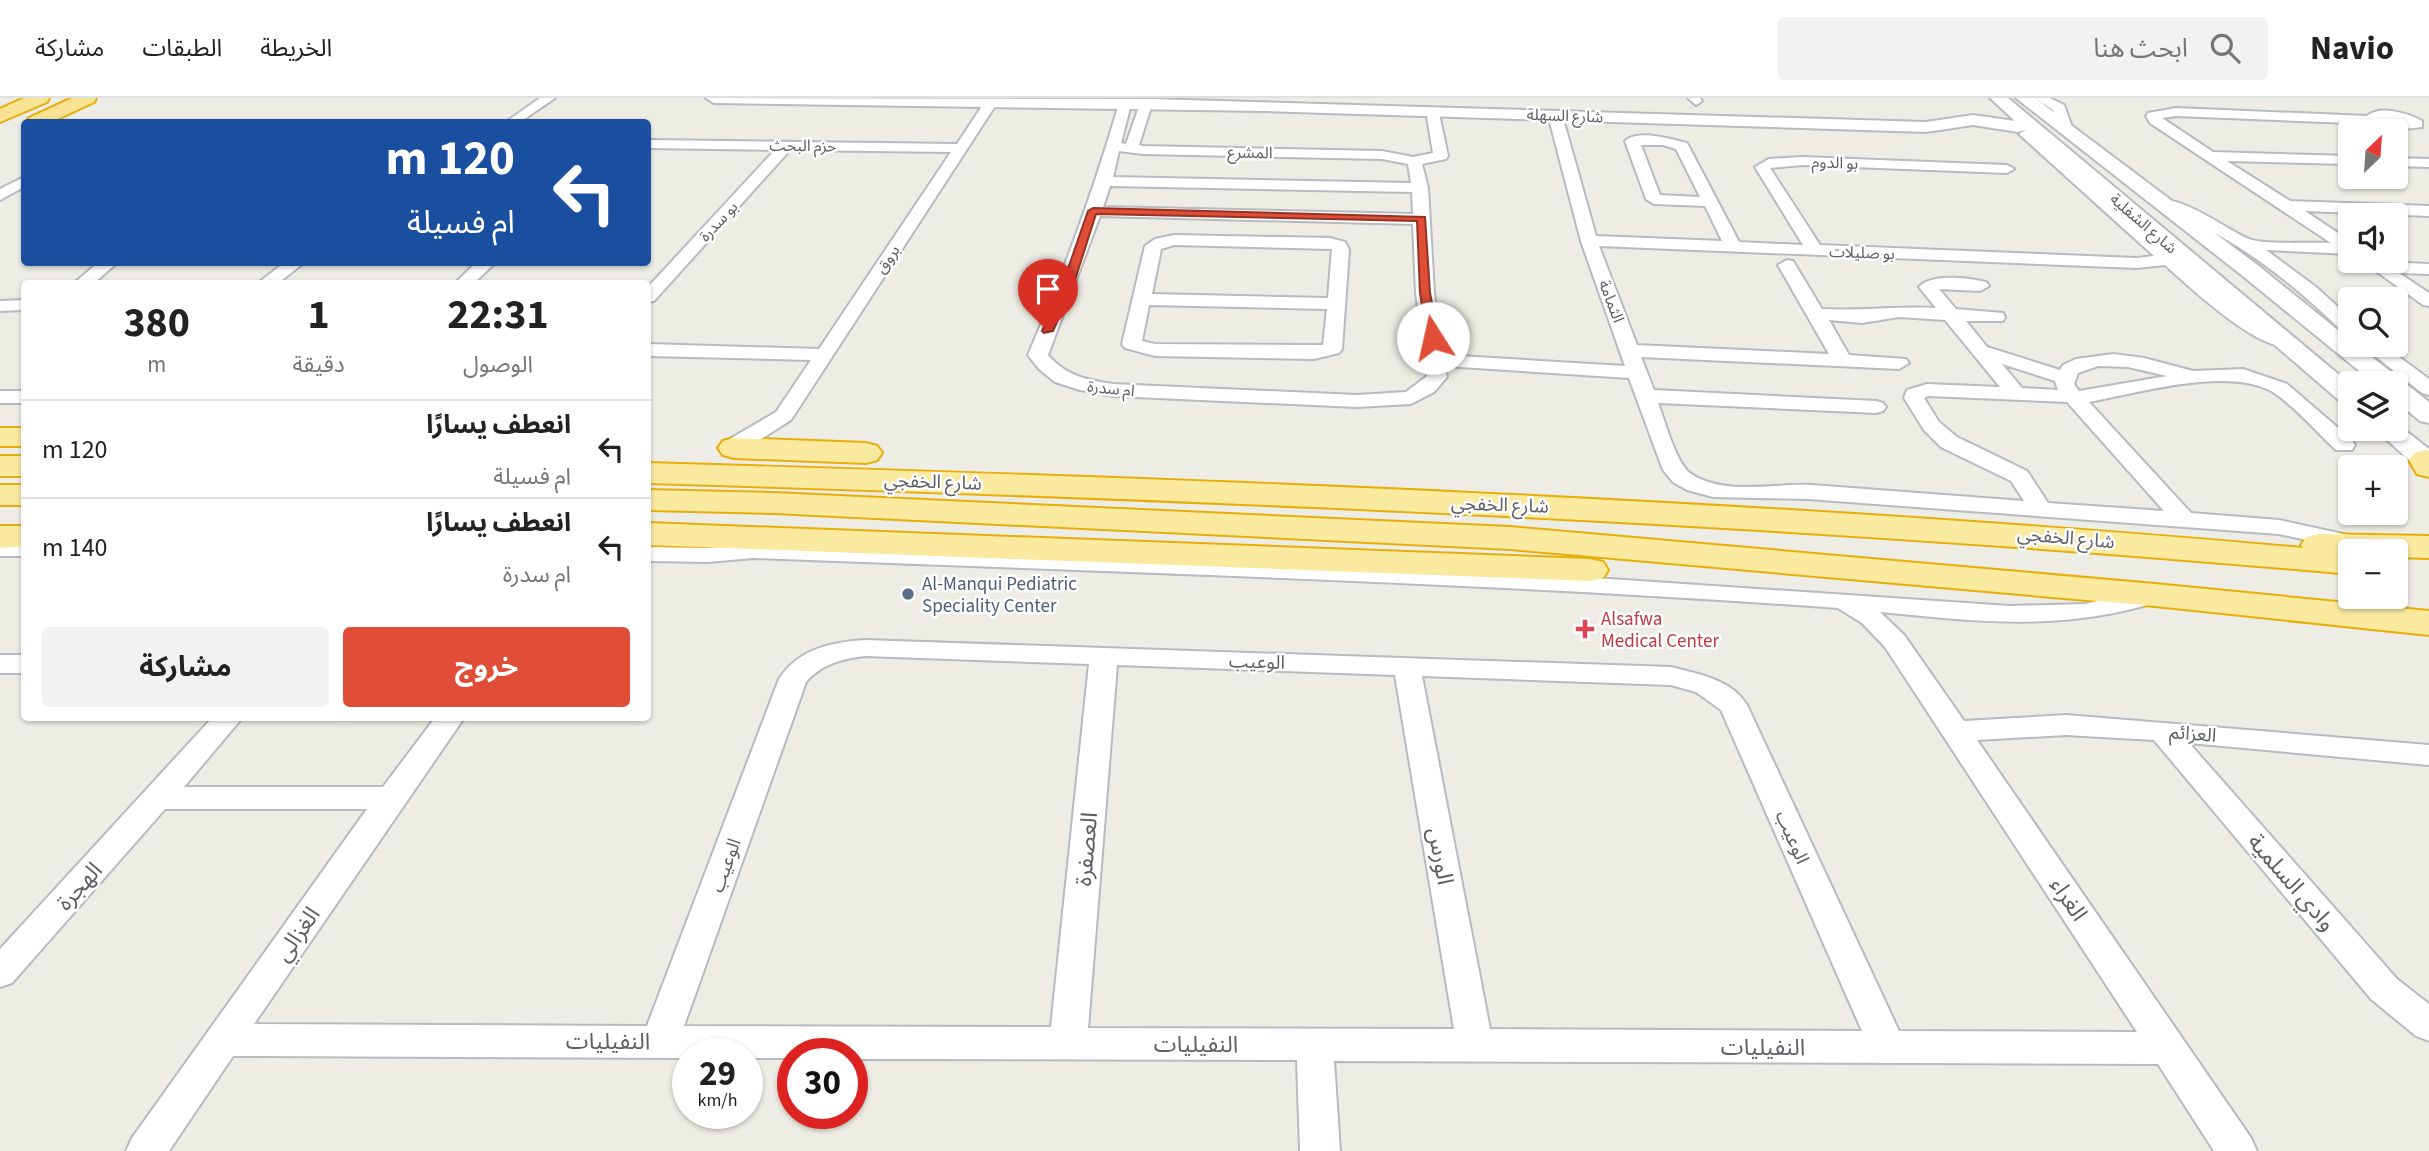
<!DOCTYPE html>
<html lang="ar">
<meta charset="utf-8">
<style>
body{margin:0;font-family:"Source Sans 3","Noto Sans Arabic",sans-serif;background:#f2f2f2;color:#222;direction:rtl;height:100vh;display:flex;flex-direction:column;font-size:26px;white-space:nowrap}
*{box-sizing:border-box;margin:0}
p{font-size:23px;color:#767676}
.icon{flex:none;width:38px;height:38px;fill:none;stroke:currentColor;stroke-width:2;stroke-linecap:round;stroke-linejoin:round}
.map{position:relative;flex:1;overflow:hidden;direction:ltr}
.details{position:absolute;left:21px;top:182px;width:630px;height:441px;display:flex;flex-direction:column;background:#fff;border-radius:7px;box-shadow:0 2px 5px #0004;direction:rtl}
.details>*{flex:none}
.hud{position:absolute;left:21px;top:21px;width:630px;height:147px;border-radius:7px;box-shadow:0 2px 5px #0004;direction:rtl;background:#1a4fa0;color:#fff;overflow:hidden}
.needle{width:46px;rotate:25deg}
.fabs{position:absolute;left:2338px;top:21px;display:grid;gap:14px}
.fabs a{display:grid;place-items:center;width:70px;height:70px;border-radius:7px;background:#fff;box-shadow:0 2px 5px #0004;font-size:35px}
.speed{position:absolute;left:672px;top:940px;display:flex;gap:14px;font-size:35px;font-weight:700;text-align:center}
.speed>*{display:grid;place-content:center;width:91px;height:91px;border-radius:50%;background:#fff;box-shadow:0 2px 5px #0004;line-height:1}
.speed small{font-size:18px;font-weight:400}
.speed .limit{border:10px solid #d22;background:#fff;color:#111}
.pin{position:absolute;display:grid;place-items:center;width:60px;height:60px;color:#fff;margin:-72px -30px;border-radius:50% 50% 50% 0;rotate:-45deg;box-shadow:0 0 7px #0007}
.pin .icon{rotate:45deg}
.me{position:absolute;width:77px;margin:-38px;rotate:350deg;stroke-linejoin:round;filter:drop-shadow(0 0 5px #0008)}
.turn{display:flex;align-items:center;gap:24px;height:147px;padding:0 21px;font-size:32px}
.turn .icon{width:91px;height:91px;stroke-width:2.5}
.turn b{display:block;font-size:49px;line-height:60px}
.eta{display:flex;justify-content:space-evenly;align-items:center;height:119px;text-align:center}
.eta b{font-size:42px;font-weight:700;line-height:49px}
.button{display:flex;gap:14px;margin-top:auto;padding:14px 21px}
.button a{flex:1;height:80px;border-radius:7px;background:#e14e38;color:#fff;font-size:28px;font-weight:700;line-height:80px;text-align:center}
.button a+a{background:#f2f2f2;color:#222}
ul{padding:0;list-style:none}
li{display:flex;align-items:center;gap:21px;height:98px;padding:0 21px;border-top:2px solid #e0e0e0}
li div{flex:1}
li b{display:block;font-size:26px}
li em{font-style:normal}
header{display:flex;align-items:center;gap:42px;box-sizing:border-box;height:98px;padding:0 35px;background:#fff;border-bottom:2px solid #e0e0e0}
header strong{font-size:33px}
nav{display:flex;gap:38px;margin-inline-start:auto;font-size:24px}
.search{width:490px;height:63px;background:#f2f2f2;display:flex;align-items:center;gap:18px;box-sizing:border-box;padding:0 24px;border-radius:7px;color:#767676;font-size:26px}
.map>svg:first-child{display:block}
</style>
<header>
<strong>Navio</strong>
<div class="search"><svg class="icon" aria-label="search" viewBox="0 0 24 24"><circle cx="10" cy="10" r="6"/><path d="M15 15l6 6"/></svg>ابحث هنا</div>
<nav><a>الخريطة</a><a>الطبقات</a><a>مشاركة</a></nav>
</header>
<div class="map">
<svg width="2429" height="1053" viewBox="0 0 2429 1053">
<rect width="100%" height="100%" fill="#eeede5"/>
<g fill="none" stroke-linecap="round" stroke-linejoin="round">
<defs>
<path id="minor" d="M540,0h15l-35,24h-14z
M1688,0h12l2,3 -6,4z
M2035,0h15l14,7 8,22 -2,3h-10l-7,-20z
M991,1l6,4 -206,317 -52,33h-16l-3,-5 3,-5 53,-31 35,-52 -163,-4v-12l171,5 132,-197 -161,-2 -136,151 -6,1v-15l127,-137 -127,-2v-8l309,4 29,-44z
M1125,2l6,4 -10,39 5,1 15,-43 5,-1 6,4 -13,41 4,1 239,5 31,6 20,-4 -6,-36 7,-4 5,1 9,42 -2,3 -24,5 6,24 6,105 9,62 182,11 -44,-125 -33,-126 2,-3 5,-1 7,4 34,121 126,5 -17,-35 -51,-2 -8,-5 -21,-58c14,-12 45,-2 62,2l52,99 64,3 -48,-78 14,-8 33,-2 205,8 7,4 -7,4 -205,-8 -32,3 50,77 316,13 18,-2 -135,-122 7,-4 5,1 199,174 60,33 3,4 -3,4c-30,7 -103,-61 -125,-81l-29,3 -537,-22 38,99 192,9 -51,-89 9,-5 6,1 29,48c38,2 76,-3 114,-1l-17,-21c13,-14 50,-9 67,-5l3,4 -9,5 -41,-2 17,20 47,4 2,4 -2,4h-37l21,26 73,23 3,-5 13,-6 37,-5 31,4 49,13 50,-2 44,15 65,56 3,5 -3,5h-16c-17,-16 -44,-46 -63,-58 -45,-26 -135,1 -184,10l102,111 88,7 87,19 3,5 -3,5 -9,2 -78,-17 -471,-35 -95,-2 -26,-7 -14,-8 -10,-12 -34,-92 -184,-12 2,11 -13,15 -23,12 -54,3 -244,-11 -33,-6 -25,-8 -16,-13 -11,-14c36,-83 66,-166 91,-251zM1641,47h22l13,4 24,48 -40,-2zM1119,53l24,3 239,5 26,5 3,19 -298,-6zM1110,88l302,6 1,22 -310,-7zM1100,118l313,8 3,69 11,83 -21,16 -49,3 -244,-11c-26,-4 -47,-8 -65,-29zM1899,219l46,3 55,67 -73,-3 -20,6 -3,8 20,32 17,17 70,34 13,20c-71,-5 -142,-11 -212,-16 -38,-2 -87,11 -121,-11 -15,-10 -26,-53 -33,-71l218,10 7,-2 3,-4 -3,-4 -7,-2 -222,-11 -13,-33 258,12 10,-6 -3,-4 -57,-4 -20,-35 33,3zM2002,266l53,17 3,9 -36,-2zM2098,268l30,1 39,9 -88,15 -5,-7 4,-11zM1928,298l139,6 97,109 -116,-8 -21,-32 -70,-34 -18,-15 -15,-24z
M2176,10l191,8c14,-11 40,-3 55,5v6l-27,3 -22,-6 -197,-8 -14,2 51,34 137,4v8l-123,-3 63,40 139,5v10l-124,-5 45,30v13l-84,-4 50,37 34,31v16l-7,-2c-54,-53 -113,-98 -184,-125l-3,-3 3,-3c23,-6 68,29 90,38 15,6 63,3 82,4l-181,-120 -4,-7 2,-3z
M2396,60l33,1v8l-33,-1z
M24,79v10l-24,13v-11z
M1174,137l156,3 15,4 4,8 -7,99 -3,4 -25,6 -159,-3 -30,-8 -3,-4 23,-98 10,-7zM1174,147l158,4 -4,49 -176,-4 9,-45zM1149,207l178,4 -4,36 -168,-1 -13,-3z
M2362,163l67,3v10l-30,-1 30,20v13l-6,-1z
M99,164h19l-25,22h-20z
M285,164h20l-28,22h-20z
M477,164h19l-23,22h-19z
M24,202v10l-24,1v-10z
M2361,247h22l46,34v16l-7,-2z
M0,293h24v12h-24z
M0,444h24v14h-24z
M753,446l754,28 503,34 75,-2 70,-17 9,3 4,5 -4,5c-101,32 -181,22 -284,12l24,23 60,86 102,-6 363,30v20l-240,-22 208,236 32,25v37l-13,-5 -45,-37 -217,-259 -88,-5 -89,5 274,398 6,13h-43l-56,-87 -824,-3 6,90h-40l-3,-91 -445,-1v-5h-59v4h-46v-4h-59v4l-455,-2 -64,95h-43l6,-13 235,-329h-202l-153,174 -12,4v-38l212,-231h30l-58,69h199l52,-69h29l-210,306 393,2 132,-347c19,-30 53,-37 86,-39l806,27c27,7 60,12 76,38l152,326 238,1 -252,-385 -23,-24 -24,-15c-361,-26 -723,-36 -1085,-50l-45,4 -60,-1v-14l60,1zM865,558l224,8 -38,363 -367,-1 122,-344c16,-18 35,-23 59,-26zM1117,567l278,10 59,354 -366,-1zM1422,578l249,9 25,7 25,18 141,321 -372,-2z
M0,557h24v18h-24z"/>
<path id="tertiary" d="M706,0l447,1 773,23 47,-7 42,6 -25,-23h18l342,286v21l-9,-3 -316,-272 -7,2 -45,-7 -47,7 -662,-21 -550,-8z
M2016,0h19l225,169 90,73v5h7l72,57v21l-9,-2 -24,-20v-18h-22l-130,-106z
M2396,325l33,26v22l-10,-2 -44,-40h21z"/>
<path id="trunk" d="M0,330h24v18h-24z
M734,340l132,5 11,3 5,7 -5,7 -11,3 -132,-5 -11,-3 -5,-7 5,-7z
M2425,352l4,1v26l-12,-3 -8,-14 5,-7z
M0,358h24v20h-24z
M648,365c553,16 1105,36 1655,85l-2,-3 5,-8 13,-3 110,2v22l-33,-1v-6h-46v23c-566,-51 -1134,-74 -1702,-91z
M0,387h24v20h-24z
M648,392l126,3 736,34 645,57 274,27v24l-274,-29 -645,-57 -736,-36 -126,-3z
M648,425l942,36 13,3 5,8 -5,8 -13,3 -942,-36z
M0,428h24v20l-24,2z"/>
<path id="motorway" d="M24,0h25l-2,4 -47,20v-13z
M72,0h24l-2,4 -43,20h-25l3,-4z"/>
</defs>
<use href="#minor" stroke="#b7babe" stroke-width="4"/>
<use href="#tertiary" stroke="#b7babe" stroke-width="4"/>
<use href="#trunk" stroke="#e7ae0b" stroke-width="4"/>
<use href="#motorway" stroke="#e7ae0b" stroke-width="4"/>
<use href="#minor" fill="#fff" fill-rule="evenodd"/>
<use href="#tertiary" fill="#fff" fill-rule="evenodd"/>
<use href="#trunk" fill="#faeaa0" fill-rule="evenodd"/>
<use href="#motorway" fill="#f8e392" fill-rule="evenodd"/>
</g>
<path fill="#e14e38" stroke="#923324" stroke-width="2" d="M1093,110l332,9 5,76 9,45 -6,3 -6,-3 -7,-45 -3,-72 -321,-7 -22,69 -21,48 -9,2 -2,-2 21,-48 25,-72z"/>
<circle fill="#5c6f8a" stroke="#fff" stroke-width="2.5" cx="908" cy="496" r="7"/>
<path fill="#e0444e" stroke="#fff" stroke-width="2.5" d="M1581.5 520.5h7v7h7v7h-7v7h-7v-7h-7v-7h7z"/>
<g text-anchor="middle" stroke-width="5" stroke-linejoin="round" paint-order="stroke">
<g font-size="16" fill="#5c6064" stroke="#fff">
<text transform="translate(1565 17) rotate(2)" y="6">شارع السهلة</text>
<text transform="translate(803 47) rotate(1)" y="6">حزم البحث</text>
<text transform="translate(1250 54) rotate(1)" y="6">المشرع</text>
<text transform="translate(1835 64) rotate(2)" y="6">بو الدوم</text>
<text transform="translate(718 123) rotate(-47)" y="6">بو سدرة</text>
<text transform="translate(2144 125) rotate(41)" y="6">شارع الشفلية</text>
<text transform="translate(1862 154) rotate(2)" y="6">بو صليلات</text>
<text transform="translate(887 161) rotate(-57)" y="6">بروق</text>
<text transform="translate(1612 203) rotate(69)" y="6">الثمامة</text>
<text transform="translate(1111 290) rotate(6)" y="6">ام سدرة</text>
</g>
<g font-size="19" fill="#5c6064" stroke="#fff">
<text transform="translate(933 383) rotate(2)" y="7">شارع الخفجي</text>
<text transform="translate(1500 406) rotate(2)" y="7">شارع الخفجي</text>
<text transform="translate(2066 439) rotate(5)" y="7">شارع الخفجي</text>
<text transform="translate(1257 563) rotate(2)" y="7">الوعيب</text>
<text transform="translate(2193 635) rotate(5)" y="7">العزائم</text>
<text transform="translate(1793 739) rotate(66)" y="7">الوعيب</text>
<text transform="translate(725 767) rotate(-70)" y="7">الوعيب</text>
</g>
<g font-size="19" fill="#4e5e75" stroke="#fff" text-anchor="start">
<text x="922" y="492">Al-Manqui Pediatric<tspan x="922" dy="22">Speciality Center</tspan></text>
</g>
<g font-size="19" fill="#be3a42" stroke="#fff" text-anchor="start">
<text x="1601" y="527">Alsafwa<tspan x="1601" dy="22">Medical Center</tspan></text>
</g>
<g font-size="23" fill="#5c6064" stroke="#fff">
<text transform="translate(1086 751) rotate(-85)" y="8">العصفرة</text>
<text transform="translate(1441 758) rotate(80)" y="8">الورس</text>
<text transform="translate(2292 784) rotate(49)" y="8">وادي السلمية</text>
<text transform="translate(79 788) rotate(-48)" y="8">الهجرة</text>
<text transform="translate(2069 801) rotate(56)" y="8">الغراء</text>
<text transform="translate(297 836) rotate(-55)" y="8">الغزالي</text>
<text x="608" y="951">النفيليات</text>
<text x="1196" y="954">النفيليات</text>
<text x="1763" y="957">النفيليات</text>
</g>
</g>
</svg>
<div class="fabs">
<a><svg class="needle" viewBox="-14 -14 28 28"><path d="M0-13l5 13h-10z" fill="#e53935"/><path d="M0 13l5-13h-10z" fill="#767676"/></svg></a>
<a><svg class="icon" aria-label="sound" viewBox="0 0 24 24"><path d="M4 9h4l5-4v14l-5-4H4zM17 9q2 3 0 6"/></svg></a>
<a><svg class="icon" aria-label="search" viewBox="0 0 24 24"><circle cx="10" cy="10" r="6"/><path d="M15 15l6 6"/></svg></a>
<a><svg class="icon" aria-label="layers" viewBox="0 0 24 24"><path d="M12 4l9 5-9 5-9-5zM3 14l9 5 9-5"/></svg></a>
<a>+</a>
<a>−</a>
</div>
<div class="speed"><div>29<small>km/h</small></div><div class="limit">30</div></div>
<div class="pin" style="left:1048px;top:233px;background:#d93025"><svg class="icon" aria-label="arrive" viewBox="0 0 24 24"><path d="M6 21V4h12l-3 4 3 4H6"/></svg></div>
<svg class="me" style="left:1433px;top:240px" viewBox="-20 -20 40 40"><circle r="19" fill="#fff"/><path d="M0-13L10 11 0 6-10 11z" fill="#e14e38"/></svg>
<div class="hud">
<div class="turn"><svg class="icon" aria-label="left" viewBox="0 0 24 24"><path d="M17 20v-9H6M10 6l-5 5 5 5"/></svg><div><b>120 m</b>ام فسيلة</div></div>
</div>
<section class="details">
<div class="eta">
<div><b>22:31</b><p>الوصول</p></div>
<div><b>1</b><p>دقيقة</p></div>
<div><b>380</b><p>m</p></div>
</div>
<ul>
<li><svg class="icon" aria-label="left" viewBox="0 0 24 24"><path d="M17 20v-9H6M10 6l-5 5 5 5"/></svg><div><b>انعطف يسارًا</b><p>ام فسيلة</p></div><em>120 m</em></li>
<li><svg class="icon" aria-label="left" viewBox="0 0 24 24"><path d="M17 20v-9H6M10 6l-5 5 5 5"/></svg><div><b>انعطف يسارًا</b><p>ام سدرة</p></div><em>140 m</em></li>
</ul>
<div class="button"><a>خروج</a><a>مشاركة</a></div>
</section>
</div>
